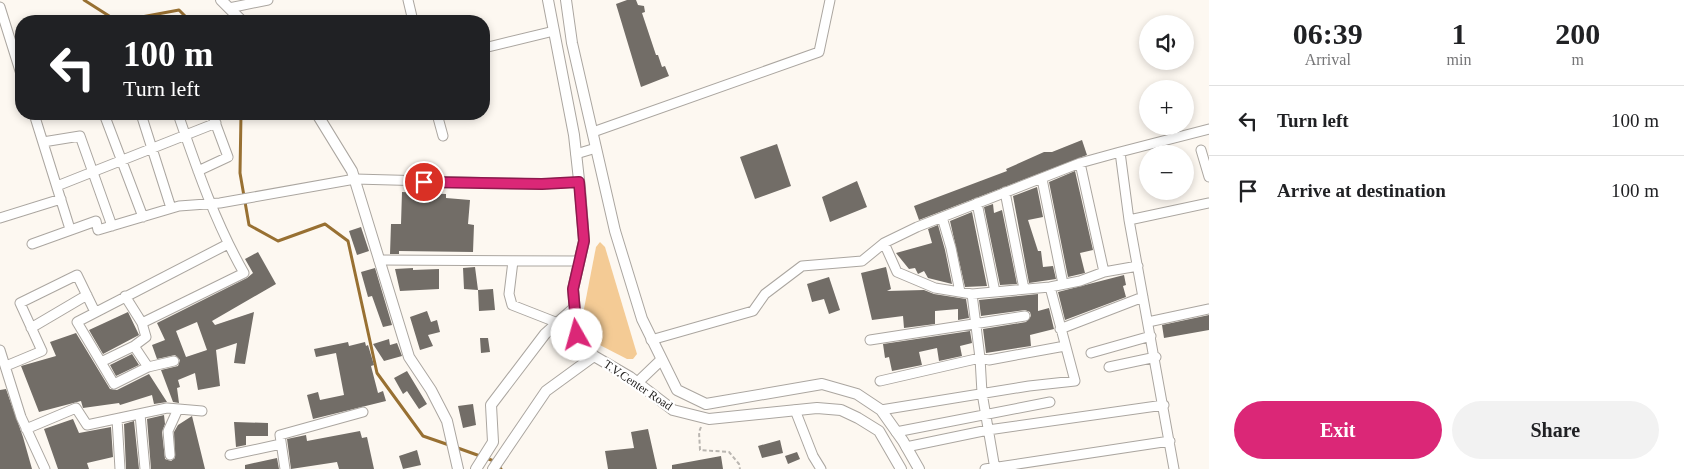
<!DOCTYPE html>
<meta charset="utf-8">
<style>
body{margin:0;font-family:"Times New Roman",serif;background:#f2f2f2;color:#202124;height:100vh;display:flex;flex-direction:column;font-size:19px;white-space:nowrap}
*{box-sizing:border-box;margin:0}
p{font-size:16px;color:#757577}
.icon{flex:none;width:28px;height:28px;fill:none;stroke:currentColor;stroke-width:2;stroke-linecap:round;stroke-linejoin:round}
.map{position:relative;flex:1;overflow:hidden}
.drawer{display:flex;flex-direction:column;background:#fff;width:475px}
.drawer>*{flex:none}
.guide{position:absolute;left:15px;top:15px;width:475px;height:105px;border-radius:20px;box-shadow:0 2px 8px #0003;background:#202124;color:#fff;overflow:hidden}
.tools{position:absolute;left:1139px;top:15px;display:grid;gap:10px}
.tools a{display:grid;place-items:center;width:55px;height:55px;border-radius:50%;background:#fff;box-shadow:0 2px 8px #0003;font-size:25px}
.pin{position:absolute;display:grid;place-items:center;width:42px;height:42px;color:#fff;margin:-21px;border:2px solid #fff;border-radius:50%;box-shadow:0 1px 5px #0007}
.me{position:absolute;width:55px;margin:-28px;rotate:353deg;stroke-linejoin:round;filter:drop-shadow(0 0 4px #0008)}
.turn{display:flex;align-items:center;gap:18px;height:105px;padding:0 25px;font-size:22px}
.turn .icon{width:65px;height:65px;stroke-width:2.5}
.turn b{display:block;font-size:35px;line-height:42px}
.eta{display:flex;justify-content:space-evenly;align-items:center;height:85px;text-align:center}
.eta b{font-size:30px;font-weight:700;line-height:35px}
.action{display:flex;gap:10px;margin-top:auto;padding:10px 25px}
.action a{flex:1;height:58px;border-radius:30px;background:#db2777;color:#fff;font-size:20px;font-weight:700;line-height:58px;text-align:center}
.action a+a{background:#f2f2f2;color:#202124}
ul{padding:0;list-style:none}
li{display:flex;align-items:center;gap:15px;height:70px;padding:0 25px;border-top:1px solid #e0e0e0}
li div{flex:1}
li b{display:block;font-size:19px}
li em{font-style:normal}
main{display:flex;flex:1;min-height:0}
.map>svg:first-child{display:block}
</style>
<main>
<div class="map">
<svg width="1209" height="469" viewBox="0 0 1209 469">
<rect width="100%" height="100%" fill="#fdf8f1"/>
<path fill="#f4cb95" d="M600,242l5,5 32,107 -4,5h-6l-35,-18 -10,-22 14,-72z"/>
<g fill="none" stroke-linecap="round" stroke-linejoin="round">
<path stroke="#987032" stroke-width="3" d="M84,0l33,21
M120,21l59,-11 11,11
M241,114l-1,59 9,52 29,16 47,-17 23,17 29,132 46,63 26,9
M455,447l39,14 7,8"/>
</g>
<path fill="#726d67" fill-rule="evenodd" d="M627,0h9l2,5 6,1 1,6 -3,1 14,42h2l4,12 3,-1 4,10 -28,11 -25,-83z
M1082,140l5,15 -168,65 -5,-14 93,-35 -1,-2 38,-17h8z
M777,144l14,42 -36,13 -15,-42z
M1075,171l18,79 -13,3 5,20 -17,4 -19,-95z
M857,181l10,26 -37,15 -8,-25z
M1037,187l6,30 -15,3 10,31h3l2,16 10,-1 3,13 -27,4 -16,-87z
M402,192l44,2v4l24,2 -2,24 6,1 -1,27 -74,-1v3h-9l1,-30h10z
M993,204l1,9 8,-3 15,74 -17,1 -16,-78z
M972,212l15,74 -22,1 -15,-66z
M938,225l7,25 7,34 -24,-6 -4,-7 -6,3 -3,-6 -6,1 -13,-16 36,-10 -4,-14z
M361,227l8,24 -12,4 -8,-24z
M258,252l18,32 -64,37 3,4 39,-13 -9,52 -11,-1 3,-20 -21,7 4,36 -22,4 -3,-17 -17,7 2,7 -3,1 2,15 -6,-1 -12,-32 17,-4 2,-6 -5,-5 -18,4 -5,-14 13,-5 -8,-17 90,-45 6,-5 -8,-14zM197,322l10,28 -21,7 -10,-26z
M475,267l3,23 -14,-1 -1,-21z
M886,267l5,22 -4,2 37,-1 10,4 32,5 3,19 -11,2v-11l-23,2v13l-31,4 -1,-12 -31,4 -11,-47z
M375,268l17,57 -9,2 -11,-31 -4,1 -7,-25z
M413,268v2l26,-1v20l-39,2 -5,-22z
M1124,275l2,10 -3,1 3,11 -61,23 -7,-28z
M829,277l11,33 -11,4 -5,-15 -12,3 -5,-18z
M493,289l2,21 -16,1 -1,-21z
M1038,294v17l11,-3 5,21 -24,6 1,11 -45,7 -3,-24 43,-7 5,-6 -1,-4 -5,-2 -44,6 -2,-16z
M427,311l4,11 6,-2 3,12 -12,3 5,11 -13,4 -10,-33z
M128,312l11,23 -36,19 -14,-24z
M1209,315v15l-45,8 -2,-13z
M970,331l2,12 -12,3 2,10 -23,5 -2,-13 -18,4 3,13 -30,6 -3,-14 -4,1 -2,-14z
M76,333l34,56 7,1 32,-16 18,28 -13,2 -2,-9 -32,10 -1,-2 -36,5 -2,-7 -42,11 -18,-46 35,-10 -6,-14z
M480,338h8l2,14 -9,1z
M389,339l1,6 7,-2 5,13 -18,5 -11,-17z
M348,342l1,4 16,-4 1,4 2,-1 6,20 -3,1 7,27 5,-2 3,10 -73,18 -6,-24 11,-3 2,8 24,-5 -8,-42 -20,4 -2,-8z
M132,354l7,11 -23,11 -6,-11z
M407,371l20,33 -8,5 -12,-18 -4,3 -9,-16z
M6,389l17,48 9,32h-32v-79z
M473,404l3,21 -13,3 -5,-22z
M164,415l1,9 -3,8 3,27 6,2 4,-3 -1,-26 4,-7 14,-9 13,53h-54l-4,-50z
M73,419l6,14 32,-6 2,30 -26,6 2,6h-31l-14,-40z
M134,421l5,48h-13l-2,-45z
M234,422l34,1v13h-22v9l-10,2z
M648,429l9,40h-49l-3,-18 29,-3 -3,-16z
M360,431l2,7 5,-1 7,32h-35l-2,-7 -46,7 -4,-30 19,-4 1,6z
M780,440l3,13 -21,5 -4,-12z
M417,450l4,15 -18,4 -4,-13z
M797,452l3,7 -12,5 -3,-8z
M721,456l2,13h-51v-4z
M277,458l2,11h-34v-4z"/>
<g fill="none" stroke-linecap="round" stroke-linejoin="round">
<defs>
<path id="minor" d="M408,0l5,21
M0,7l21,67
M229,8l39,-8
M484,48l70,-17
M34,114l36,115
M104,114l39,103
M141,114l30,94
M437,114l6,22
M593,132l226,-80 11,-52
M43,142l37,-6 32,90
M1201,150l8,27
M1120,152l89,-23
M576,154l20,-6
M1080,163l24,109
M198,171l30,-14 -16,-43
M1042,179l21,105
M57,186l159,-63
M1005,192l19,97
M977,203l18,89
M942,217l9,31 9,44
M0,218l61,-19
M1129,220l80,-17
M884,243l13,29 38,16 37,6 78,-7 30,-6 24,-9 34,-6
M32,244l64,-23 2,9 81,-24 41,-3 135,-24 187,5 37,-2
M379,260l200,1
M513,261l-4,33 3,11 46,18
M972,294l8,64 2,35 13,76
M125,296l17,27 4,14 -12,9 14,21
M1148,322l61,-13
M142,323l102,-50c-29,-51 -47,-104 -66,-159
M31,328l56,-33
M1060,329l83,-32
M651,340l102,-29 12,-17 37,-28 60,-5 22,-18 33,-16 163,-64 40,-11 9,68 45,249
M870,340l155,-24
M0,350l21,67 24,52
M1091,353l60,-17
M174,361l-26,6 -34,17 -37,-62 151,-78
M101,362l33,-16
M6,366l36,-15 -22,-48 57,-28 18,37
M1109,367l47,-10
M880,381l100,-23 9,2 76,-14
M795,410l18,46 8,13
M881,410l148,-24 46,-5 -25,-94
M140,414l5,55
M117,419l3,50
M26,429l50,-21 11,17 80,-17 35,3
M896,432l154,-30
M906,447l82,-17 176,-25
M170,455l-2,-24 10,-22
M230,455l51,-11
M285,469l-5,-34 83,-23
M985,469l185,-28"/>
<path id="tertiary" d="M221,0l21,21
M548,0l26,135 6,54 4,52 -11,48 4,46 17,21 36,21 43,33 36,9 108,-11 24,2 17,8 21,13 22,38
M566,0l6,43 43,188 27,88 35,71 29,14 116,-20 35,10 24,16 22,31 16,28
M317,114l35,57 57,186 22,33 16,31 11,48
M637,383l24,-23
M476,469l17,-27 -2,-37 54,-71 28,-25
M493,469l53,-78 48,-35"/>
</defs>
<use href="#minor" stroke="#aba6a0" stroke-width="11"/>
<use href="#tertiary" stroke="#aba6a0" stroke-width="12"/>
<path stroke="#bab6b1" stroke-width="2" stroke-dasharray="4 2.5" stroke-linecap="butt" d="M701,427l-2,5 1,18 29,2 10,12 1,5"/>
<use href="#minor" stroke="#fff" stroke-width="9"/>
<use href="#tertiary" stroke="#fff" stroke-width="10"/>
</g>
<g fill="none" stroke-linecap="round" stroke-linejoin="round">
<defs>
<path id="route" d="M424,182l118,2 37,-2 5,59 -11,48 4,46"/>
</defs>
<use href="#route" stroke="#8e194d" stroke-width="12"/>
<use href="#route" stroke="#db2777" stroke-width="9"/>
</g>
<g text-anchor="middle" stroke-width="4.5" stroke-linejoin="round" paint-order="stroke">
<g font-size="12" fill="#242220" stroke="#fff">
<text transform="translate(638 385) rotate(34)" y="4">T.V.Center Road</text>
</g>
</g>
</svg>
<div class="tools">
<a><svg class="icon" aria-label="sound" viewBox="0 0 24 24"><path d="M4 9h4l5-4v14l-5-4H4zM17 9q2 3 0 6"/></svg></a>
<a>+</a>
<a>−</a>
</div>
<div class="pin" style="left:424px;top:182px;background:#d93025"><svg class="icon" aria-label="arrive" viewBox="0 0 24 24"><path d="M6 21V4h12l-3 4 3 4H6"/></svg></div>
<svg class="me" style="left:577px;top:335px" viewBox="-20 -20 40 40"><circle r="19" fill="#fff"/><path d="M0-13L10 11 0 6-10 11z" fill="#db2777"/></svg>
<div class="guide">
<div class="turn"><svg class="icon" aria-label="left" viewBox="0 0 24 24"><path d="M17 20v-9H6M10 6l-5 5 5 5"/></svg><div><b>100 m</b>Turn left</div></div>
</div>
</div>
<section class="drawer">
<div class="eta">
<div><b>06:39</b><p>Arrival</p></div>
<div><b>1</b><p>min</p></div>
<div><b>200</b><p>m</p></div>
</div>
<ul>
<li><svg class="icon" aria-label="left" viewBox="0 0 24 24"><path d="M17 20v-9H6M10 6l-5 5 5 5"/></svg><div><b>Turn left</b></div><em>100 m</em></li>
<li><svg class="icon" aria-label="arrive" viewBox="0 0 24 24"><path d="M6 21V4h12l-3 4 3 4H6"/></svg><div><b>Arrive at destination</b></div><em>100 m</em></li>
</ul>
<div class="action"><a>Exit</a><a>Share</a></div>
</section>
</main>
